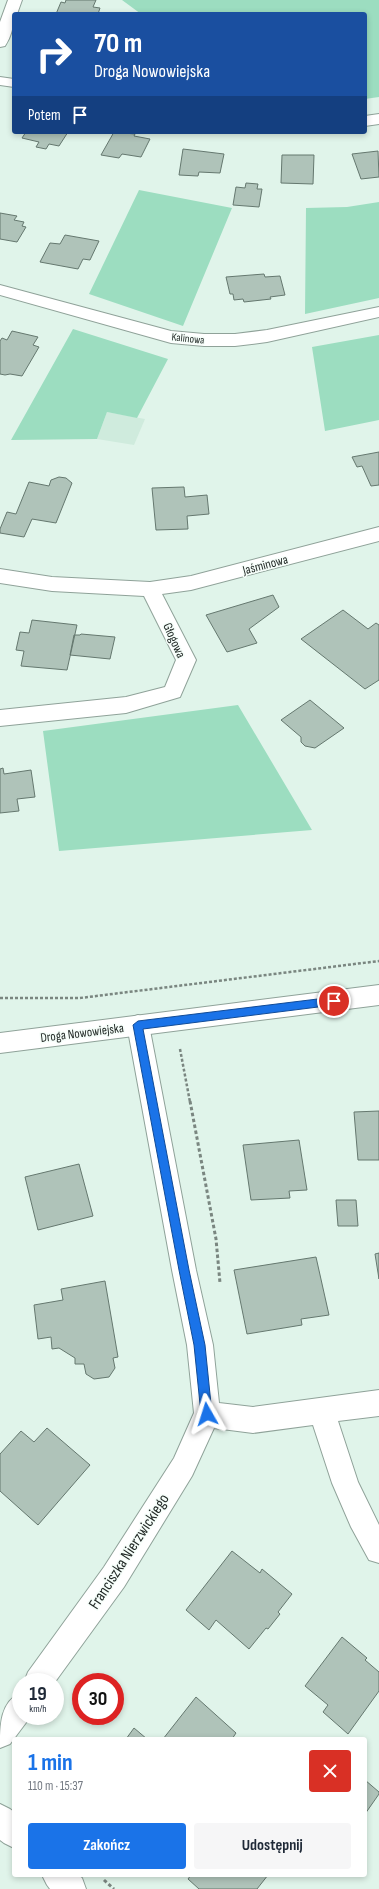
<!DOCTYPE html>
<html lang="pl">
<meta charset="utf-8">
<style>
body{margin:0;font-family:"Sofia Sans Condensed",sans-serif;background:#f6f6f7;color:#1f2937;height:100vh;display:flex;flex-direction:column;font-size:15px;white-space:nowrap}
*{box-sizing:border-box;margin:0}
p{font-size:13px;color:#747a83}
.icon{flex:none;width:22px;height:22px;fill:none;stroke:currentColor;stroke-width:2;stroke-linecap:round;stroke-linejoin:round}
.map{position:relative;flex:1;overflow:hidden}
.sheet{position:absolute;left:12px;top:1737px;width:355px;height:140px;display:flex;flex-direction:column;background:#fff;border-radius:4px;box-shadow:0 2px 6px #0003}
.sheet>*{flex:none}
.hud{position:absolute;left:12px;top:12px;width:355px;height:122px;border-radius:4px;box-shadow:0 2px 6px #0003;background:#1a4fa0;color:#fff;overflow:hidden}
.speed{position:absolute;left:12px;top:1673px;display:flex;gap:8px;font-size:20px;font-weight:700;text-align:center}
.speed>*{display:grid;place-content:center;width:52px;height:52px;border-radius:50%;background:#fff;box-shadow:0 2px 6px #0003;line-height:1}
.speed small{font-size:10px;font-weight:400}
.speed .limit{border:6px solid #d22;background:#fff;color:#111}
.pin{position:absolute;display:grid;place-items:center;width:34px;height:34px;color:#fff;margin:-17px;border:2px solid #fff;border-radius:50%;box-shadow:0 1px 4px #0007}
.me{position:absolute;width:44px;margin:-22px;rotate:354deg;stroke-linejoin:round;filter:drop-shadow(0 0 3px #0008)}
.turn{display:flex;align-items:center;gap:14px;height:84px;padding:0 16px;font-size:18px}
.turn .icon{width:52px;height:52px;stroke-width:2.5}
.turn b{display:block;font-size:28px;line-height:34px}
.then{display:flex;align-items:center;height:38px;padding:0 16px;background:#0003;gap:8px;font-size:15px}
.round{display:grid;place-items:center;flex:none;width:42px;height:42px;border-radius:4px;background:#f6f6f7}
.summary{display:flex;align-items:center;justify-content:space-between;height:68px;padding:0 16px}
h1{font-size:24px;font-weight:700;line-height:30px;color:#1a73e8}
.action{display:flex;gap:8px;margin-top:auto;padding:8px 16px}
.action a{flex:1;height:46px;border-radius:4px;background:#1a73e8;color:#fff;font-size:16px;font-weight:700;line-height:46px;text-align:center}
.action a+a{background:#f6f6f7;color:#1f2937}
.map>svg:first-child{display:block}
</style>
<div class="map">
<svg width="379" height="1889" viewBox="0 0 379 1889">
<rect width="100%" height="100%" fill="#e0f4ea"/>
<path fill="#cfebdd" d="M107,412l38,7 -11,26 -37,-6z"/>
<path fill="#9cddc0" d="M122,0h257v97l-14,2v-85h-224z
M139,190l93,18 -49,118 -94,-32z
M379,202v96l-74,16 1,-106 41,-1z
M73,329l95,30 -31,59 -30,-6 -10,27 -86,1z
M379,335v85l-54,11 -13,-84z
M238,705l74,125 -253,21 -16,-120z"/>
<path fill="#afc3b9" stroke="#65786f" d="M66,0h30l-3,7 7,1 -2,6h-42l5,-12 4,1z
M26,132h42l-9,14 -10,-2 -3,5 -10,-2 3,-5 -17,-4z
M114,132l21,2 -1,2 16,3 -9,18 -19,-3 -3,4 -18,-3z
M183,149l41,5 -4,19 -21,-1 -1,4 -19,-1z
M378,151l1,26 -18,2 -9,-25z
M282,155h32l-1,29 -32,-1z
M246,183l12,1 -1,5h5l-3,18 -26,-2 3,-18 9,1z
M0,213l17,3 -3,4 10,2 -2,4 4,1 -9,15 -17,-3z
M65,235l34,6 -9,19 -7,-1 -5,10 -38,-7 10,-19 10,1z
M264,274l1,3 15,-1 5,19 -15,2 1,2 -27,3 -1,-3 -9,1 -1,-6h-3l-4,-17z
M12,331l26,6 -5,8 6,2 -17,29 -12,-2 -5,1 -5,-1v-33l2,-3 5,2z
M379,452v33l-8,1 -9,-20 -5,1 -5,-10z
M59,477l7,1 6,5 -16,40 -24,-4 -8,18 -24,-4v-4l7,-17 9,2 13,-32 20,4 2,-6z
M184,487l1,10 22,-2 2,19 -22,2 1,13 -32,1 -4,-42z
M273,595l6,12 -30,22 8,14 -30,9 -21,-37z
M343,610l25,19 8,-6 3,2v55l-14,9 -64,-50z
M32,620l45,5 -10,45 -46,-4 3,-15 -8,-1 4,-18 9,1z
M81,634l34,3 -5,22 -40,-4 4,-20h6z
M310,700l34,28 -29,20 -10,-2 -4,-4v-5l-20,-17z
M3,768l1,6 27,-4 4,27 -18,2 2,12 -19,2v-44z
M379,1111v49h-21l-4,-48z
M299,1140l8,50 -18,1 1,7 -39,2 -8,-55z
M79,1164l14,52 -55,14 -13,-53z
M336,1200h20l2,26h-20z
M379,1253v26l-4,-25z
M316,1257l13,58 -28,4 1,6 -55,9 -13,-64z
M105,1281l13,76 -5,1 2,10 -6,9 -15,2 -8,-5 -2,-10h-9v-6l-16,-10 -7,1 -1,-12 -13,2 -4,-34 29,-5 -2,-11z
M47,1428l43,37 -52,60 -38,-34v-37l21,-23 13,11z
M232,1551l28,22 2,-4 30,25 -14,18 2,2 -12,15 -2,-1 -17,21 -33,-29 -7,10 -23,-20z
M342,1637l25,21 -2,2 14,12v19l-31,43 -25,-22 5,-7 -23,-19z
M196,1697l40,36 -4,6h-69z
M134,1728l13,11h-21z
M365,1780l14,12v2l-14,20z
M191,1875h77l-11,14h-58l-11,-10z"/>
<g fill="none" stroke-linecap="round" stroke-linejoin="round">
<defs>
<path id="minor" d="M8,0h14l-5,14h-3c0,11 -3,23 -9,32l-5,1v-25z
M0,77l14,2v8l-14,-2z
M379,114v10l-14,2v-10z
M0,285l171,46 33,3h31l32,-4 112,-23v10l-112,25 -32,4h-31l-33,-3 -171,-48z
M379,527v14l-188,49 -29,4 34,66 -16,37 -54,16 -126,13v-16l126,-13 39,-10 11,-27 -32,-64 -92,-5 -52,-8v-14l52,8 98,5 41,-6z
M138,1015l8,3 3,7 47,245 17,75 6,58 34,4 126,-17v26l-41,5 20,61 21,43v38l-10,-3 -18,-33 -19,-44 -19,-58 -60,8 -39,-5 -22,48 -68,111 -69,95h-31l4,-10 76,-105 70,-109 20,-45 -7,-68 -15,-75 -45,-245 3,-7z
M21,1692v24h10l-21,28 -10,4c0,-24 0,-45 21,-56z
M0,1804l10,5 4,3v36l-10,-5 -4,-3z
M42,1875h36l4,3 4,11h-36l-3,-4z"/>
<path id="tertiary" d="M379,985v20l-379,48v-20z"/>
</defs>
<use href="#minor" stroke="#8fa299" stroke-width="2"/>
<use href="#tertiary" stroke="#8fa299" stroke-width="2"/>
<path stroke="#7a8680" stroke-width="2.5" stroke-dasharray="3 2" stroke-linecap="butt" d="M0,998h80l299,-37
M180,1049l10,53"/>
<path stroke="#7a8680" stroke-width="3" stroke-dasharray="3.5 2.5" stroke-linecap="butt" d="M190,1101l26,138 4,44
M104,1880l10,9"/>
<use href="#minor" fill="#fff" fill-rule="evenodd"/>
<use href="#tertiary" fill="#fff" fill-rule="evenodd"/>
</g>
<path fill="#1a73e8" stroke="#114b97" d="M334,997l5,4 -5,4 -191,24 46,241 16,75 7,69 -1,4 -4,2 -4,-2 -2,-4 -7,-69 -15,-75 -46,-245 5,-4z"/>
<g text-anchor="middle" stroke-width="3" stroke-linejoin="round" paint-order="stroke">
<g font-size="11" fill="#242b28" stroke="#f6fefa">
<text transform="translate(188 338) rotate(6)" y="4">Kalinowa</text>
</g>
<g font-size="13" fill="#242b28" stroke="#f6fefa">
<text transform="translate(265 564) rotate(-15)" y="5">Jaśminowa</text>
<text transform="translate(175 640) rotate(66)" y="5">Głogowa</text>
<text transform="translate(82 1032) rotate(-7)" y="5">Droga Nowowiejska</text>
</g>
<g font-size="16" fill="#242b28" stroke="#f6fefa">
<text transform="translate(128 1551) rotate(-57)" y="6">Franciszka Nierzwickiego</text>
</g>
</g>
</svg>
<div class="speed"><div>19<small>km/h</small></div><div class="limit">30</div></div>
<div class="pin" style="left:334px;top:1001px;background:#d93025"><svg class="icon" aria-label="arrive" viewBox="0 0 24 24"><path d="M6 21V4h12l-3 4 3 4H6"/></svg></div>
<svg class="me" style="left:207px;top:1414px" viewBox="-20 -20 40 40"><path d="M0-17L14 15 0 8-14 15z" fill="#1a73e8" stroke="#fff" stroke-width="4"/></svg>
<div class="hud">
<div class="turn"><svg class="icon" aria-label="right" viewBox="0 0 24 24"><path d="M7 20v-9h11M14 6l5 5-5 5"/></svg><div><b>70 m</b>Droga Nowowiejska</div></div>
<div class="then">Potem<svg class="icon" aria-label="arrive" viewBox="0 0 24 24"><path d="M6 21V4h12l-3 4 3 4H6"/></svg></div>
</div>
<section class="sheet">
<div class="summary"><div><h1>1 min</h1><p>110 m · 15:37</p></div><a class="round" style="background:#d93025;color:#fff"><svg class="icon" aria-label="close" viewBox="0 0 24 24"><path d="M6 6l12 12M18 6L6 18"/></svg></a></div>
<div class="action"><a>Zakończ</a><a>Udostępnij</a></div>
</section>
</div>
